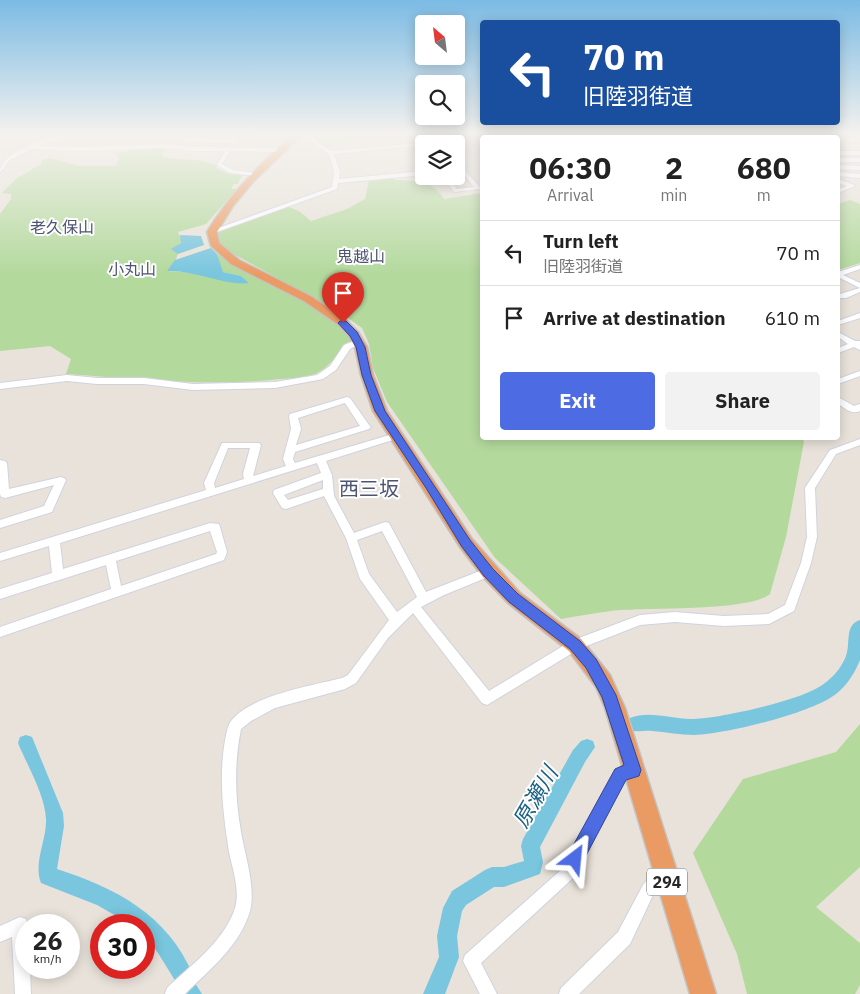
<!DOCTYPE html>
<meta charset="utf-8">
<style>
body{margin:0;font-family:"IBM Plex Sans","Noto Sans JP",sans-serif;background:#f2f2f2;color:#222;height:100vh;display:flex;flex-direction:column;font-size:19px;white-space:nowrap}
*{box-sizing:border-box;margin:0}
p{font-size:16px;color:#767676}
.icon{flex:none;width:28px;height:28px;fill:none;stroke:currentColor;stroke-width:2;stroke-linecap:round;stroke-linejoin:round}
.map{position:relative;flex:1;overflow:hidden}
.side{position:absolute;left:480px;top:135px;width:360px;height:305px;display:flex;flex-direction:column;background:#fff;border-radius:5px;box-shadow:0 2px 12px #0003}
.side>*{flex:none}
.top-card{position:absolute;left:480px;top:20px;width:360px;height:105px;border-radius:5px;box-shadow:0 2px 12px #0003;background:#1a4fa0;color:#fff;overflow:hidden}
.needle{width:32px;rotate:332deg}
.controls{position:absolute;left:415px;top:15px;display:grid;gap:10px}
.controls a{display:grid;place-items:center;width:50px;height:50px;border-radius:5px;background:#fff;box-shadow:0 2px 12px #0003;font-size:25px}
.speed{position:absolute;left:15px;top:914px;display:flex;gap:10px;font-size:25px;font-weight:700;text-align:center}
.speed>*{display:grid;place-content:center;width:65px;height:65px;border-radius:50%;background:#fff;box-shadow:0 2px 12px #0003;line-height:1}
.speed small{font-size:12px;font-weight:400}
.speed .limit{border:8px solid #d22;background:#fff;color:#111}
.pin{position:absolute;display:grid;place-items:center;width:42px;height:42px;color:#fff;margin:-51px -21px;border-radius:50% 50% 50% 0;rotate:-45deg;box-shadow:0 0 5px #0007}
.pin .icon{rotate:45deg}
.me{position:absolute;width:55px;margin:-28px;rotate:29deg;stroke-linejoin:round;filter:drop-shadow(0 0 4px #0008)}
.turn{display:flex;align-items:center;gap:18px;height:105px;padding:0 20px;font-size:22px}
.turn .icon{width:65px;height:65px;stroke-width:2.5}
.turn b{display:block;font-size:35px;line-height:42px}
.eta{display:flex;justify-content:space-evenly;align-items:center;height:85px;text-align:center}
.eta b{font-size:30px;font-weight:700;line-height:35px}
.primary-button{display:flex;gap:10px;margin-top:auto;padding:10px 20px}
.primary-button a{flex:1;height:58px;border-radius:5px;background:#4d6ce3;color:#fff;font-size:20px;font-weight:700;line-height:58px;text-align:center}
.primary-button a+a{background:#f2f2f2;color:#222}
ul{padding:0;list-style:none}
li{display:flex;align-items:center;gap:15px;height:65px;padding:0 20px;border-top:1px solid #e0e0e0}
li div{flex:1}
li b{display:block;font-size:19px}
li em{font-style:normal}
.map>svg:first-child{display:block}
</style>
<div class="map">
<svg width="860" height="994" viewBox="0 0 860 994">
<rect width="100%" height="100%" fill="#e8e2da"/>
<path fill="#b3d99d" d="M315,136h92l1,2 -23,5c-11,-10 -46,2 -61,5l-10,-8z
M147,148h27l-12,5 1,4c16,4 43,1 54,9l-1,2 12,6 14,1 -4,9h-4l-3,5h6l-31,35 -28,8 4,9 -5,6 -4,1 5,6 -5,12 -6,5 29,2 22,6 31,4 -8,-7 -18,-4 -7,-15 3,-3c22,18 50,27 76,40 22,11 42,28 57,47 -13,9 -18,21 -30,29 -11,8 -28,8 -41,9 -71,8 -143,0 -215,-5l5,-15 -21,-13 -50,5v-137l11,-15v-5l-9,-1 14,-14 25,-15 1,-4 8,-2 29,8h37l3,-7 -3,-6z
M392,177l3,3c20,0 39,2 49,19l38,-6v245h320l2,4 -18,95 -16,57c-22,18 -126,13 -159,17 -17,2 -33,5 -50,8l-66,-61 -108,-156 -14,-34 -4,-24 -7,-16 -21,-15 -113,-62c-7,-5 -13,-10 -9,-19 14,-6 56,-28 69,-25 10,2 16,8 23,14l36,-12 18,-10 4,-19z
M850,200l10,4v59l-22,7v-66z
M860,724v143l-44,40 44,36v42l-5,9h-108l-10,-40 -44,-101 50,-74 93,-27z"/>
<path fill="#79c6de" d="M180,235l21,1 3,9 -26,9 -7,-5 10,-6z
M211,248l6,6 6,18 18,4 8,7c-24,3 -53,-13 -82,-12l8,-11z"/>
<g fill="none" stroke-linecap="round" stroke-linejoin="round">
<path fill="#79c6de" fill-rule="evenodd" d="M860,620v40c-6,15 -16,30 -30,38 -28,17 -104,36 -136,37 -13,0 -28,-3 -42,-4 -8,-1 -14,2 -22,-1l-2,-6 2,-6c21,-8 42,2 64,1 27,-1 103,-18 125,-32 12,-7 22,-18 27,-31 5,-13 -2,-31 14,-36z
M26,735l6,2 31,76 1,13 -7,43c59,19 111,46 136,106l-2,6 4,2 7,11h-23l-2,-4 3,-6 -4,-2 -18,-29 -14,-18v-10h-12l-35,-20 -56,-22c-8,-21 6,-43 5,-64 -1,-24 -19,-54 -28,-76l2,-6z
M587,739l6,2 2,6 -10,15 -45,85 3,15 -3,12 -36,13h-10l-28,18 -4,6 -5,25 2,21 -14,37h-22l16,-37 -2,-21 6,-28 9,-17 33,-21 7,-3h12l20,-6 -3,-15 2,-7 50,-89 8,-9z"/>
<defs>
<path id="minor" d="M57,136h8l-27,10 44,1 82,-3 32,3 84,1 3,2 -3,2 -50,-1 -8,13 11,6 23,3v2l-2,1 -24,-3 -13,-8 8,-14h-29l-32,-3 -82,3 -50,-2 -22,11 -10,13c0,-21 41,-32 57,-37z
M307,136h5l8,8 12,7 69,-6 61,-8 24,1h-4v1h-20l-38,5v1l-90,9 6,18 -1,7 85,-8v4l-86,8 -1,6 -123,44h-4v-2l122,-44 2,-15 -5,-18 -13,-8z
M523,136h11l-15,2z
M582,136h5l1,2h-5z
M700,136h5v2h-5z
M793,136h5v2h-5z
M819,136h5v2h-5z
M838,138l22,1v2l-22,-1z
M184,139h49l3,2 -3,2 -51,-2z
M838,151h22v4h-22z
M838,158h22v4h-22z
M838,165l22,1v4l-22,-1z
M462,167l18,20v2l-26,3 -12,-16h6l9,13 17,-2 -13,-16 -5,1v-4z
M838,172l22,2v4l-22,-2z
M838,179l16,6 1,1 -17,7v-4l9,-3 -9,-3z
M860,265v4l-17,6 17,8v9l-14,6h-6v-4l20,-6 -22,-11v-5z
M860,313v5l-22,7v-4z
M838,332l17,9h5v9l-6,-3 -16,6v-5l10,-4 -10,-7z
M358,339l4,2 -1,2 -11,6 -14,21 -13,9 -48,9 -82,2 -49,-6h-47l-30,-3 -67,8v-6l67,-8 30,3h47l49,6 82,-2 42,-7 13,-9 14,-21z
M860,371v5l-22,8v-5z
M347,397l3,1 19,27 2,2 -2,2 -74,23 -2,7 2,4 98,-29h6l2,2 -2,2 -73,23 6,14 2,21 20,37 31,-11 4,1 37,69 59,-23 4,-1 4,1 2,3 -2,3 -49,20 -23,12 68,84 82,-50 69,-26 35,-3 49,4 44,-2 17,-9 16,-42 6,-26 -2,-49 25,-38 30,-11v6l-24,9 -21,34 2,49 -6,26 -17,48 -25,13 -45,2 -49,-4 -35,3 -61,24 -92,56 -5,-2 -69,-90 -25,25 -32,45 -11,6 -70,19 -24,13 -10,8c-7,35 -6,68 0,103 4,23 15,56 9,79 -10,35 -40,58 -65,83h-20l2,-6c23,-22 55,-45 67,-77 7,-18 -1,-40 -5,-59 -6,-39 -11,-78 -3,-117 1,-4 2,-10 5,-14 20,-26 80,-35 111,-43l6,-3 41,-55 -29,-41 -14,-41 -22,-42 -38,13 -4,-1 -9,-15 1,-3 47,-17 -4,-10 -257,80 3,26 147,-46 9,1 1,3 7,25 -3,8 -224,77v-10l111,-38 -5,-24 -106,34v-10l52,-16 -3,-27 -49,15v-8l206,-63 -2,-7 18,-40h37l2,2 -8,31 33,-10 -3,-7 8,-30 -2,-13 1,-2zM345,403l15,23 -64,19 5,-16 -3,-11zM228,448h22l-7,26 1,5 -29,9 -1,-5zM323,480v9l-35,11 -4,-5zM210,531l7,21 -1,2 -95,32 -5,-25zM382,531l35,66 -20,15 -28,-38 -12,-34z
M838,397l16,9 6,-2v7c-9,4 -15,-3 -22,-7z
M0,460l5,1 2,2 2,26 52,-12 3,1 2,2 -14,32 -52,16v-8l44,-14 10,-21 -49,13 -4,-1 -1,-3z
M633,763l5,2 2,5 -2,5 -12,4 -6,9 -48,91 -91,84 16,31h-17l-17,-33 2,-6 97,-86 54,-100z
M664,863l5,3 3,5 -3,5 -16,19 -23,49 -51,50h-20l2,-6 57,-56 25,-47 16,-19z
M20,917l6,2 2,6h-2v43h4l1,26h-16l-3,-57 -12,5v-16z"/>
<path id="highway" d="M292,136h9l-48,46 -20,24 -16,26 2,11 20,17 73,37 35,24 11,11 9,15 6,28 14,36 85,128 48,54 61,46 29,36 15,33 91,286h-26l-85,-286 -9,-21 -27,-36 -61,-48 -25,-26 -23,-30 -87,-136 -12,-36 -6,-28 -6,-11 -10,-11 -35,-24 -73,-37 -20,-18 -4,-14c23,-38 52,-67 85,-96z"/>
</defs>
<use href="#minor" stroke="#d0d3df" stroke-width="2"/>
<use href="#highway" stroke="#c3c3c3" stroke-width="3"/>
<use href="#minor" fill="#fff" fill-rule="evenodd"/>
<use href="#highway" fill="#ea9b64" fill-rule="evenodd"/>
</g>
<linearGradient id="sky" x2="0" y2="1"><stop stop-color="#7bbbe4"/><stop offset="0.49" stop-color="#f5f2ee"/><stop offset="1" stop-color="#f5f2ee" stop-opacity="0"/></linearGradient>
<rect width="860" height="275" fill="url(#sky)"/>
<path fill="#4d6ce3" stroke="#324694" d="M340,321h6l11,11 8,15 6,28 14,36 85,129 23,29 25,25 62,47 16,18 20,36 25,75 -2,6 -13,4 -45,85 -6,3 -6,-3 -3,-6 3,-6 46,-84 9,-4 -22,-68 -16,-29 -16,-19 -61,-47 -25,-26 -22,-29 -36,-59 -51,-77 -13,-36 -6,-28 -6,-11 -12,-13z"/>
<g text-anchor="middle" stroke-width="4" stroke-linejoin="round" paint-order="stroke">
<g font-size="16" fill="#4e5572" stroke="#fff">
<text x="62" y="233">老久保山</text>
<text x="361" y="262">鬼越山</text>
<text x="132" y="275">小丸山</text>
</g>
<rect fill="#fff" stroke="#686868" stroke-width="1" x="647" y="868.5" width="40" height="27" rx="4"/>
<g font-size="16" font-weight="bold" fill="#272727">
<text x="667" y="888">294</text>
</g>
<g font-size="20" fill="#4e5572" stroke="#fff">
<text x="369" y="496">西三坂</text>
</g>
<g font-size="22" font-style="italic" fill="#1d6486" stroke="#fff">
<text transform="translate(535 797) rotate(-60)" y="8">原瀬川</text>
</g>
</g>
</svg>
<div class="controls">
<a><svg class="needle" viewBox="-14 -14 28 28"><path d="M0-13l5 13h-10z" fill="#e53935"/><path d="M0 13l5-13h-10z" fill="#767676"/></svg></a>
<a><svg class="icon" aria-label="search" viewBox="0 0 24 24"><circle cx="10" cy="10" r="6"/><path d="M15 15l6 6"/></svg></a>
<a><svg class="icon" aria-label="layers" viewBox="0 0 24 24"><path d="M12 4l9 5-9 5-9-5zM3 14l9 5 9-5"/></svg></a>
</div>
<div class="speed"><div>26<small>km/h</small></div><div class="limit">30</div></div>
<div class="pin" style="left:343px;top:323px;background:#d93025"><svg class="icon" aria-label="arrive" viewBox="0 0 24 24"><path d="M6 21V4h12l-3 4 3 4H6"/></svg></div>
<svg class="me" style="left:575px;top:859px" viewBox="-20 -20 40 40"><path d="M0-17L14 15 0 8-14 15z" fill="#4d6ce3" stroke="#fff" stroke-width="4"/></svg>
<div class="top-card">
<div class="turn"><svg class="icon" aria-label="left" viewBox="0 0 24 24"><path d="M17 20v-9H6M10 6l-5 5 5 5"/></svg><div><b>70 m</b>旧陸羽街道</div></div>
</div>
<section class="side">
<div class="eta">
<div><b>06:30</b><p>Arrival</p></div>
<div><b>2</b><p>min</p></div>
<div><b>680</b><p>m</p></div>
</div>
<ul>
<li><svg class="icon" aria-label="left" viewBox="0 0 24 24"><path d="M17 20v-9H6M10 6l-5 5 5 5"/></svg><div><b>Turn left</b><p>旧陸羽街道</p></div><em>70 m</em></li>
<li><svg class="icon" aria-label="arrive" viewBox="0 0 24 24"><path d="M6 21V4h12l-3 4 3 4H6"/></svg><div><b>Arrive at destination</b></div><em>610 m</em></li>
</ul>
<div class="primary-button"><a>Exit</a><a>Share</a></div>
</section>
</div>
